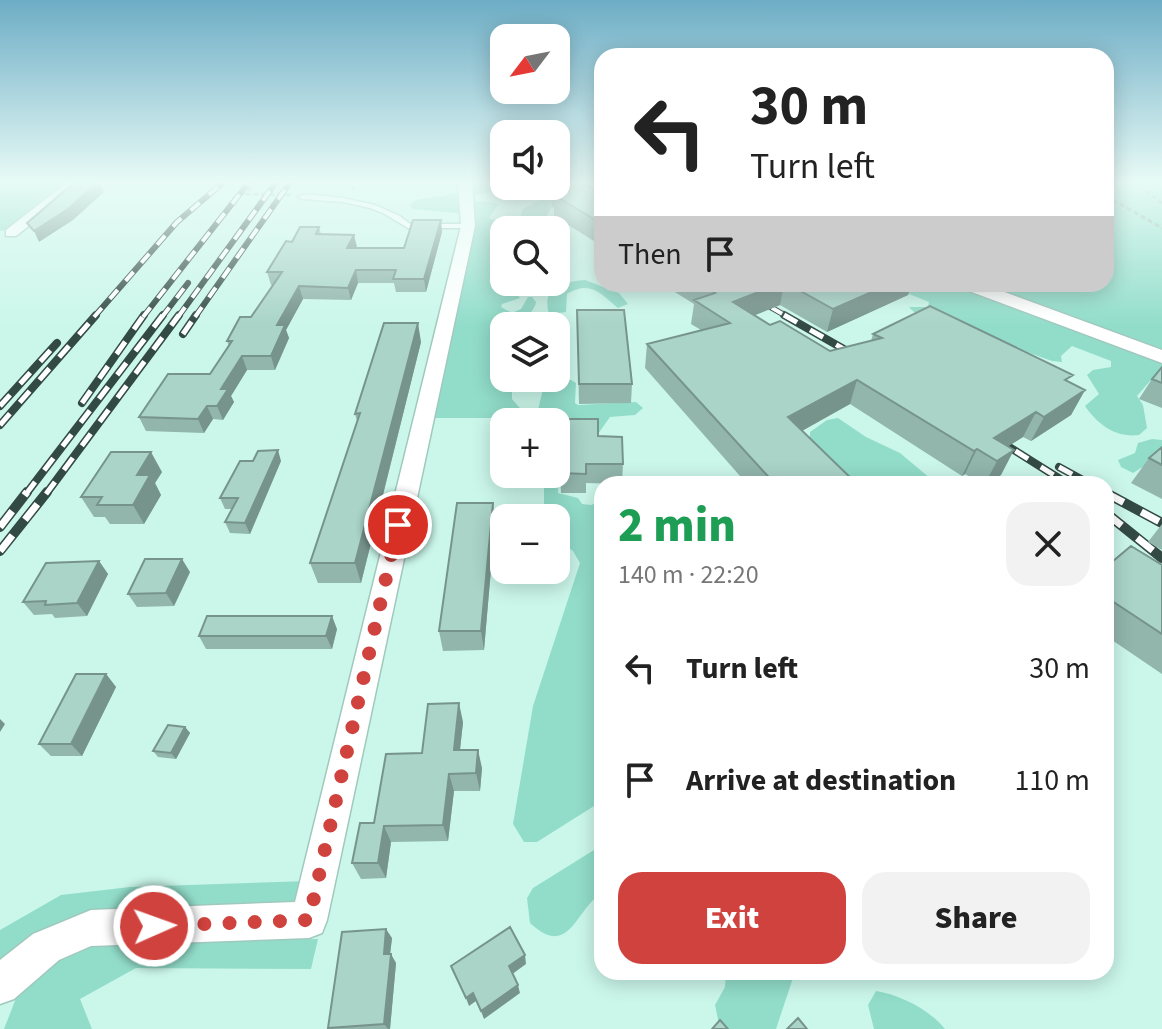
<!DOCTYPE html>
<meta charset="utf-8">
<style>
body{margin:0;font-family:"Source Sans 3",sans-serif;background:#f2f2f2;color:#222;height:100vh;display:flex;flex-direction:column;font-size:30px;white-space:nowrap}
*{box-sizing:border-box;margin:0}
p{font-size:26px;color:#767676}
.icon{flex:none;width:44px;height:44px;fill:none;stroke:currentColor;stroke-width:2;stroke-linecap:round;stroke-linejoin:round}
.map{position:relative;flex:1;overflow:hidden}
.side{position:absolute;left:594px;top:476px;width:520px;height:504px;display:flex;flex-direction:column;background:#fff;border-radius:24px;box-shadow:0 4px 20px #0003}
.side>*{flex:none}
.top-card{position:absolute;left:594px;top:48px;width:520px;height:244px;border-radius:24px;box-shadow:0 4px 20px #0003;background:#fff;color:#222;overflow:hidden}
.needle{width:52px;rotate:238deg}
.buttons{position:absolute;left:490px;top:24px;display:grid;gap:16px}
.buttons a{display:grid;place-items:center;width:80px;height:80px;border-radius:16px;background:#fff;box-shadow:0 4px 20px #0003;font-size:40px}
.pin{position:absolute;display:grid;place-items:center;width:68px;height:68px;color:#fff;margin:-34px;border:4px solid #fff;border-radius:50%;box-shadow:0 2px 8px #0007}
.me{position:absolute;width:88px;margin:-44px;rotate:88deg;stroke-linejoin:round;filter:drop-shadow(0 0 6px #0008)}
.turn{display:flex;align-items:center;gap:28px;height:168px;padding:0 24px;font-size:36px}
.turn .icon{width:104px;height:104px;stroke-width:2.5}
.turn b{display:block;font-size:56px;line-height:68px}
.then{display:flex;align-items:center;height:76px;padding:0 24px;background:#0003;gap:16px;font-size:30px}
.round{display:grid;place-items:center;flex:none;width:84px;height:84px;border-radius:24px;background:#f2f2f2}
.summary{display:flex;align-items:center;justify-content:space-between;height:136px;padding:0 24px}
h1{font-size:48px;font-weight:800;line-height:60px;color:#1e9e55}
.button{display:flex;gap:16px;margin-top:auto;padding:16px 24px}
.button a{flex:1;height:92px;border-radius:24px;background:#d0423d;color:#fff;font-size:32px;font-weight:800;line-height:92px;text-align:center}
.button a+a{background:#f2f2f2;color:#222}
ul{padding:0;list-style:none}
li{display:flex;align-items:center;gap:24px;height:112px;padding:0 24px}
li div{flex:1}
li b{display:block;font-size:30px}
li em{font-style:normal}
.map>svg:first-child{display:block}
</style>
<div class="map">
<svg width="1162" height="1029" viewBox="0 0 1162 1029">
<rect width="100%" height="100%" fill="#cbf7ea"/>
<path fill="#92ddca" d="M0,181h75l-66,49 -9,1z
M459,181h32l3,7 -2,4 -17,2v7l21,2 2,2 -9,13 26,10 -11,2v51l-10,2 -3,4 5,4 19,1 5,6 -18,6 -1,3 11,6 9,-4 7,-12h4l4,5c-2,13 -21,24 -32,24v52h8v21c7,9 12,10 12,23h-20v52h18l-6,13c-11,3 -16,-1 -23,-9l-1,-51 4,-9h-62l-5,-3 39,-184 -10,-18 -45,-4 -3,-4 6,-5 42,-7z
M1106,181h56v174l-187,-71h131z
M547,196h10l-12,23 -19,6 -7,-2 4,-14z
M585,280l34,13 9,11 -10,4c-16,-13 -27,-29 -51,-14l-1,18 -17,2c-8,-28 13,-32 36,-34z
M892,284h67l203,76v24l-12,-3 -13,15 6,9 4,23 -8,7c-23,3 -41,-10 -54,-29l14,-12 -12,-19 6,-5 18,-3v-6l-39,-15 -11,10 1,6 -10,-1 -138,-49 -5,-5h19l1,-5 -32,-13z
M571,380l5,3 -1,20 3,2 58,-3 7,6 -8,7 -25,2 -12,17 -33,2 -9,-8v-6h-15l-4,-8 7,-29z
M838,418l28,19 34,16 37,31h-92l-35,-43v-9l17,-12z
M1152,439l10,1v29l-13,-6 -16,10 -12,-6 -3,-7 17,-7 3,-10z
M556,441l5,5 -3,47 20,5 4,6 9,1 11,-4v300l-65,41h-13l-11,-18 20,-118 47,-143 -7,-12 -17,-13v-20h-12v-44h12z
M602,845v48c-27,16 -32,67 -72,30l-3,-25 6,-10z
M309,881l-16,23 -197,14 -96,52v-40l61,-35 69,-8z
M318,939l-7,30 -175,-1 -56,31 12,30h-88l18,-46 64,-40z
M726,972h69l-19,57h-56l-5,-24 10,-18z
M876,991c24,4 53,18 69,38h-71l-6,-24z"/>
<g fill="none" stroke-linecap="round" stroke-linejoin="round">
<defs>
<path id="lane" d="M315,195l28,3 32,7 25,11 10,8h58l4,2 -4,2h-60l-25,-15 -13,-5 -27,-6 -41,-3 -4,-2 4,-2z"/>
<path id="street" d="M69,181h16l-69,55h-10v-6z
M458,181h14l3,45 -148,694 -5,13 -13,5 -218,8 -32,14 -45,39 -14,5v-44l33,-26 58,-24 204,-8 166,-676z
M959,284h24l179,66v13l-201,-75z"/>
</defs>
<use href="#lane" stroke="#9fc9bd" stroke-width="3"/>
<use href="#street" stroke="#9fc9bd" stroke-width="3"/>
<path stroke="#8cafa5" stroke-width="3" stroke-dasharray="5 3" stroke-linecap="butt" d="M256,181l-10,13 45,1
M1133,181l29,22
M352,190l6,-9
M1106,196l56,32"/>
<use href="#lane" fill="#fff" fill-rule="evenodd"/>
<use href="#street" fill="#fff" fill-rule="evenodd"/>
<defs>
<path id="rail-far2" d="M730,284l58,33
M94,317l83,-95 48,-41
M143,317l107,-136
M162,317l26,-34
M178,317l99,-136
M195,317l96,-136"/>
<path id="rail-far1" d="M784,315l79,45
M183,334l13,-19
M82,403l62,-88
M0,406l57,-63
M0,425l96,-110
M990,435l78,49
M1059,467l31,17
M26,494l137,-179
M46,494l133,-179"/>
<path id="rail" d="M1106,493l56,30
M1106,513l56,45
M0,527l27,-35
M0,551l47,-59"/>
</defs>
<use href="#rail-far2" stroke="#334943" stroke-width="6"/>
<use href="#rail-far1" stroke="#334943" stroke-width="8"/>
<use href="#rail" stroke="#334943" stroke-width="10"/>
<use href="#rail-far2" stroke="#fff" stroke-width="4" stroke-dasharray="12" stroke-linecap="butt"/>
<use href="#rail-far1" stroke="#fff" stroke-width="5" stroke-dasharray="15" stroke-linecap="butt"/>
<use href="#rail" stroke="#fff" stroke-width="7" stroke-dasharray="20" stroke-linecap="butt"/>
</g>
<path fill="#92b6ac" d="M551,186l51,8v52l-48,-30v-8l-2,-1z
M319,227l2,7 33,1 2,13h48l38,-16 -16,60h-30l-2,-9h-36l-7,17 -48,-1 -17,31 3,8 -14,32h-28l-16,26 3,6 -11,18 -10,-1 -9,14 -58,-2 -7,-14 71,-43 19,-28 -2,-5 24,-24 22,-32h-2l-4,-13 25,-30z
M662,284h250l-4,11 -81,37 -47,-27 -25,10 15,10 60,26 41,-10 2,-7 196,48 16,8 -14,25 -40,26 -8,-4 -15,9 -7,29 -14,9h-5l-17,-10 -3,2 -112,-72 -48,27 55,53h-110l-102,-116 2,-24 54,-14 -10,-6 3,-20z
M577,310l55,74 -1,19 -52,1z
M421,342l-60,241h-43l-8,-20 47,-142 -2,-7z
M1162,367v41l-23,-9 13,-20z
M598,436l25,28 -1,20 -36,-1v10h-25l-1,-20z
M1162,447v52l-31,-16 18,-25z
M281,461l-31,73 -20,-1 -5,-11 7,-13h-7l-5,-11z
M162,472l-7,11 6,12 -17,29h-34l-5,-7h-11l-13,-20z
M495,523l-11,127 -41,1 -4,-20z
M1162,524v26l-14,-8z
M99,561l9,13 -21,42 -32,2 -3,-4 -18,1 -11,-13z
M1162,565v109l-56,-38v-69z
M190,572l-16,34 -37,1 -9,-13z
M337,629l-5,20h-126l-7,-13z
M106,674l10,13 -34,69h-31l-12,-12z
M463,722l-3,28 22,18 -2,23h-26l-6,50 -57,1 -5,36 -25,1 -9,-16 70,-110z
M185,727l5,6 -14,26 -18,-2 -5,-6z
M392,938l-2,16 6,9 -6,66h-61l-1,-1z"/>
<path fill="#77948c" d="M99,181l5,11 -31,28 -34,22 -5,-11z
M441,220l1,12 -16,60 -2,-13z
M354,235l3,12 -7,14 -3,-13z
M356,270l2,13 -7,17 -3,-12z
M779,284h5l-4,21 -50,20 3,-23z
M890,284h22l-4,11 -81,37 6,-23z
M299,286l4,13 -17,31 3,8 -14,32 -4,-14 6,-31z
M418,323l3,19 -60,241 -6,-20z
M242,356l5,14 -16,26 3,6 -11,18 -6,-14 4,-17z
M857,380l-7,24 -68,38 6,-25z
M1085,390l-14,25 -40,26 13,-24z
M207,406l6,13 -9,14 -6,-14z
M1036,412l-13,25 -32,20 3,-19z
M977,449l-12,25 -3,2 12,-25z
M278,450l3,11 -31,73 -5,-11z
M1014,450l-13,25 -16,9 12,-23z
M151,452l11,20 -7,11 6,12 -17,29 -11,-19 4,-30z
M493,503l2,20 -11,127 -3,-19z
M182,559l8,13 -16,34 -8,-13z
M99,561l9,13 -21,42 -10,-13z
M332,616l5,13 -5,20 -6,-13z
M106,674l10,13 -34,69 -11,-12z
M459,703l4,19 -5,46 -4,-18z
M0,719l5,5 -5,8z
M185,727l5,6 -14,26 -5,-6z
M478,750l4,18 -2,23 -4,-18z
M449,774l5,17 -6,50 -5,-16z
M384,826l7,16 -5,36 -8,-15z
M386,929l6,9 -3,25 -5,-9z
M391,954l5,9 -6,66h-2l-4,-5z
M525,955l1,9 -15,11 -2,-9z
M518,985l2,8 -36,26 -3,-8z
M473,993l3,8 -7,5 -3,-8z"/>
<path fill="#aad4c8" stroke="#77948c" stroke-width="2" d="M76,181h23l-31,28 -34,22 -7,-8z
M570,181h10l22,13v30l-48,-29 8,-2 -11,-7z
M413,220h28l-17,59h-31l3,-9h-40l-8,18 -49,-2 -22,39h8l-14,31h-29l-21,33h7l-11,17h-10l-9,13 -59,-2 29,-43h42l22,-33h-5l13,-24h11l31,-45h-15l19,-31 6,1 8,-15h19l-3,7 38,1 -7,13h57z
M701,284h78l-46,18 37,23 10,-4 50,30 52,-13 -9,-4 57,-28 143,69 -8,5 20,10 -41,27 -8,-5 -42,26 20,12 -17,11 -20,-12 -3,2 -117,-71 -69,37 69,67h-82l-128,-140 83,-21 -36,-23 21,-7z
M788,284h102l-57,25z
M577,310h47l8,74h-53z
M384,323h34l-63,240h-45l50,-150 -5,1z
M1162,367v16l-10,-4z
M563,419h35v17l24,1 1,27h-37v10l-26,-1z
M1162,447v18l-13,-7z
M278,450l-33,73 -20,-1 13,-24h-18l20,-37h13l5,-10z
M111,452h40l-14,23h13l-17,30h-36l5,-8h-21z
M457,503h36l-12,128h-42z
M1131,546l31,19v69l-56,-37v-30z
M145,559h37l-16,34 -38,1z
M99,561l-22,42 -32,2 1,-4 -23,1 23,-39z
M207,616h125l-6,20h-127z
M76,674h30l-35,70h-32z
M459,703l-5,47h24l-2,23 -27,1 -6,51 -59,1 -6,37h-26l8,-40h14l12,-69 36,-1 6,-49z
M168,725l17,2 -14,26 -18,-2z
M510,927l15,28 -16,11 9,19 -37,26 -8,-18 -7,5 -15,-32z
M386,929l-2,25h7l-7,70 -56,4 14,-96z
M798,1018l9,11h-20z
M720,1020l8,9h-16z"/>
<linearGradient id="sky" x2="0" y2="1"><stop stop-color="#6dadc5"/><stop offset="0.56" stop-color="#e8fbf6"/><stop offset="1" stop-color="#e8fbf6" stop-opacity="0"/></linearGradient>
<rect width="1162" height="325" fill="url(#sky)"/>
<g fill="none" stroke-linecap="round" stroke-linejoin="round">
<path stroke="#d0423d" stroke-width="14" stroke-dasharray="0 25.2" d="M154,926l155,-6 89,-395"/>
</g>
</svg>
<div class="buttons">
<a><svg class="needle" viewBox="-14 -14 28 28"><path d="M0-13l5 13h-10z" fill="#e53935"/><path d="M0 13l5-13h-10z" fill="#767676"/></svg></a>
<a><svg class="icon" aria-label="sound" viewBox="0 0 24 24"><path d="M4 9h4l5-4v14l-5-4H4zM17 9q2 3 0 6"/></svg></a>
<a><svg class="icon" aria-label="search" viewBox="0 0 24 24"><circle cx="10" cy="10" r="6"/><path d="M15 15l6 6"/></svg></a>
<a><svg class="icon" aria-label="layers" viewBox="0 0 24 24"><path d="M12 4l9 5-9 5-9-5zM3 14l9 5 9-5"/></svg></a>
<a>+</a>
<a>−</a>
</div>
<div class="pin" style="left:398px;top:525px;background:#d93025"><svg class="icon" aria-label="arrive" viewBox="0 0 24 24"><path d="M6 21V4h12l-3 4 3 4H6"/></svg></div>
<svg class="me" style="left:154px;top:926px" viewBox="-20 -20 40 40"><circle r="17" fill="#d0423d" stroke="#fff" stroke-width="3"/><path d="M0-11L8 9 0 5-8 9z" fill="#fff"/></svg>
<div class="top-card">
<div class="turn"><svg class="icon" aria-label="left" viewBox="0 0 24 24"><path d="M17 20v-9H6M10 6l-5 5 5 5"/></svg><div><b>30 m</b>Turn left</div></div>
<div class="then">Then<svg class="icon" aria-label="arrive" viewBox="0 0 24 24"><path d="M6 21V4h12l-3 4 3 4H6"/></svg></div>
</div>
<section class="side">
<div class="summary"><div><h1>2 min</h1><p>140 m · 22:20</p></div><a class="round"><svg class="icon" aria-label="close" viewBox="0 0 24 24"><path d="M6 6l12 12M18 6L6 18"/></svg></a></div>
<ul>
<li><svg class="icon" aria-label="left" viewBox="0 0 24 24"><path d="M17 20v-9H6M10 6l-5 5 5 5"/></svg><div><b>Turn left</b></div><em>30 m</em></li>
<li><svg class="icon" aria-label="arrive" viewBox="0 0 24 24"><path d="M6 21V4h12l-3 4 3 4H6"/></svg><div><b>Arrive at destination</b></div><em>110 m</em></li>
</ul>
<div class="button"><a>Exit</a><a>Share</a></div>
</section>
</div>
